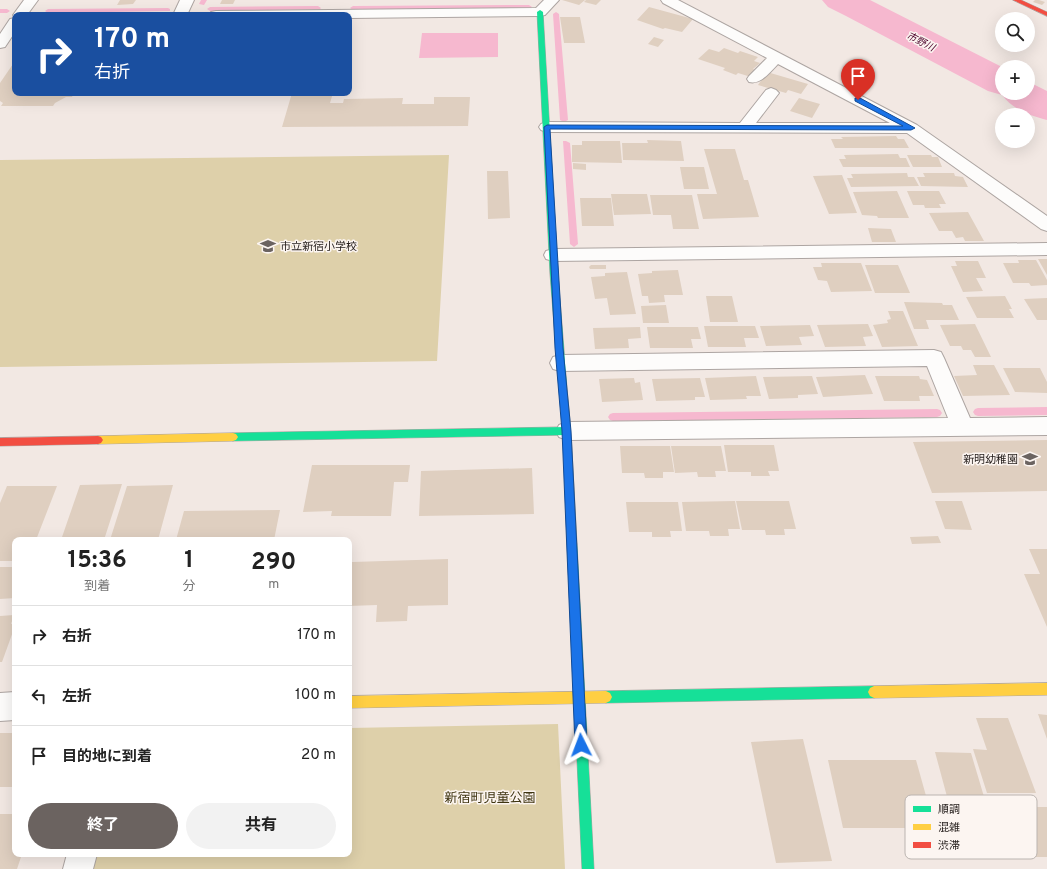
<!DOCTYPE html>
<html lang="ja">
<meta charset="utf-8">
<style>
body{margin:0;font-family:Overpass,"Noto Sans JP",sans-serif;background:#f2f2f2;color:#222;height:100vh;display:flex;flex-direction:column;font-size:15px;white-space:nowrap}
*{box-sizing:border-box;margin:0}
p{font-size:13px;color:#767676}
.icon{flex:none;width:22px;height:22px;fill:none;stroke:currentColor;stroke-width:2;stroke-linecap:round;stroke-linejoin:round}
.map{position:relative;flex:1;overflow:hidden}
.details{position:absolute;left:12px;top:537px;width:340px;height:320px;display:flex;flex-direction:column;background:#fff;border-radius:8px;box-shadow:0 4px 16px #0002}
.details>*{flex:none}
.banner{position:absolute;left:12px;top:12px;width:340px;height:84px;border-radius:8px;box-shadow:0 4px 16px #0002;background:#1a4fa0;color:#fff;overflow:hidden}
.tools{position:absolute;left:995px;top:12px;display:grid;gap:8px}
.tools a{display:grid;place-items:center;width:40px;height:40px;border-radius:50%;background:#fff;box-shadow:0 4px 16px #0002;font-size:20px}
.pin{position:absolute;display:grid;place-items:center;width:34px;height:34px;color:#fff;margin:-41px -17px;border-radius:50% 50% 50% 0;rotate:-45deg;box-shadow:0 0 4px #0007}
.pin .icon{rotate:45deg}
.me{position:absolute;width:44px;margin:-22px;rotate:357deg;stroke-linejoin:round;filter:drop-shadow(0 0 3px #0008)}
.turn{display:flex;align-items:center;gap:14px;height:84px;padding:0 16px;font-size:18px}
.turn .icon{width:52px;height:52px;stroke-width:2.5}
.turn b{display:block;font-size:28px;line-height:34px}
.eta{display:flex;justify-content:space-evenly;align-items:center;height:68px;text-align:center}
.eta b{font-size:24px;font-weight:700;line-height:28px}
.button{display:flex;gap:8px;margin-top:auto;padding:8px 16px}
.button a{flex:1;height:46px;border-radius:24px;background:#6b6360;color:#fff;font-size:16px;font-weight:700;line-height:46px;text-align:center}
.button a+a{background:#f2f2f2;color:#222}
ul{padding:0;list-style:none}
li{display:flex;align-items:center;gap:12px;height:60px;padding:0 16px;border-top:1px solid #e0e0e0}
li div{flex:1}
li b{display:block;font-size:15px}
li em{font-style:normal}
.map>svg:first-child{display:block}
</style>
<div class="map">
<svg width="1047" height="869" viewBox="0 0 1047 869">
<rect width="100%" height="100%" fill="#f2e8e3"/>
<path fill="#ded0aa" d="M449,155l-12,206 -437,6v-207z
M558,724l7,145h-472l4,-15h252v-126z"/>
<path fill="#f6b8cf" d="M422,33h76v24l-79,1z"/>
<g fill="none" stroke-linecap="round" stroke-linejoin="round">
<path fill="#f6b8cf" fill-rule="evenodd" d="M201,0h6l-3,5 -5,-1z
M529,5l3,2 -1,1 -178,2 -3,-2 3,-2z
M318,6l3,2 -1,1 -110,2 -3,-2 3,-2z
M168,8l2,1v2l-122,2 -3,-2 3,-2z
M0,9h7l3,2 -3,2h-7z
M556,12l3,2 9,106 -4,2 -4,-2 -7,-106z
M563,141h3l4,2 8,101 -4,3 -4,-3z
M1047,407v8l-69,1 -3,-1 -2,-3 2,-3 3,-1z
M937,409l3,1 2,3 -2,3 -3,1 -324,4 -3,-1 -2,-3 2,-3 3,-1z"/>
<path fill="#f6b8cf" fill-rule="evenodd" d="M822,0h48l132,67v26h26v-10l7,2 12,6v29c-16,-4 -35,-11 -45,-25l-14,-4 -142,-75 -18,-9z"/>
</g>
<path fill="#dfcfc0" d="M120,0h16l-3,4 -16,1z
M222,0h13l-2,4h-13z
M562,0h23l-6,5z
M586,0h15l-5,5 -12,-3z
M1035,0h4l6,2 -3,3 -9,-3z
M649,7l44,12 -11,13 -17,-4 -2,1 -26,-9z
M560,17h20l5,26h-21z
M654,37l10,3 -6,7 -10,-3z
M724,48l14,5 2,-2 18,6 -4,4 6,2 -7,6 4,2 -6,6 -13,-4 -2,2 -13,-5 2,-2 -27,-9 11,-10 10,3z
M15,61v32h59l-2,4h-6l-11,6 -2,3h-52l2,-3 -3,-2v-18z
M767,72l41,12 -7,10 -13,-4 -2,3 -28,-8z
M292,93h41l-3,10h13l1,-4 59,-1 -1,6h32v-7h36l-2,29 -186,1z
M799,98l21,6 -8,14 -22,-7z
M896,136l2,3h6l5,9h-74l-4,-9h12l-2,-2z
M647,140l34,1 3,20 -61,-1 -1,-17h26z
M582,141h38l2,22 -50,-1v-17h10z
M704,149h31l9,31h4l11,37 -56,2 -6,-25h20z
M898,154l2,4h6l4,9h-67l-4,-8h7l-2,-4z
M907,155h24l1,2h6l4,10h-29z
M573,163l13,1v6l-13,-1z
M680,167h24l5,22h-25z
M487,171h21l2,47 -22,1z
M907,173l1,4h6l5,9 -68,1 -4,-9h6l-2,-4z
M923,173h31l1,3 8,1 5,10 -47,-1 -4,-9h8z
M842,175l15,38 -28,1 -16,-38z
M897,191l12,27h-31l-1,-2 -15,-1 -9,-23z
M907,191h32l7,13h-7l2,4h-16l-1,-3h-11z
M611,194h36l4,20 -37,1z
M650,195h42l7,34h-26l-2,-14h-18z
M580,198h31l3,28h-32z
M968,212l16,29h-19l-2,-4 -7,1 -4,-7h-13l-10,-18z
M868,228l23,1 5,13h-24z
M1038,259h9v16z
M1018,260h18l11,20v5l-16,1 -2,-3h-16l-10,-20h16z
M955,261h23l8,17h-10l7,13 -20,1 -12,-26h6z
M821,263h40l11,28 -41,1 -4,-11 -9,-1 -5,-13h9z
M591,265h15v4h-16l-1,-2z
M865,265h33l12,28h-35z
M678,270l5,25h-19l1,7 -16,1 -1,-7h-6l-4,-22 14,-1v-2z
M627,272l9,42 -26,1 -3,-17 -12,1 -4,-22 14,-1v-3z
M706,296h26l6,26h-28z
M1005,296l7,13h-3l5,9h-37l-11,-21z
M1047,298v22h-10l-13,-21z
M904,302l38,1 1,2h9l7,15h-33l3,9h-15z
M666,305l3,18h-26l-2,-17z
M888,311h15l15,35 -36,1 -9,-22 15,-2 -1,-3 4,-1z
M868,324l5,12 -10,1 3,9 -41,1 -8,-22z
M975,324l16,33h-16l-4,-7h-8l-2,-4h-11l-10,-21z
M810,325l4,11 -15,1 3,8 -36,1 -6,-20z
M704,326h51l4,12h-15l2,9h-38z
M640,327l1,11 -13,1 1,9 -34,1 -2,-21z
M647,327h51l3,12h-10l2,9h-43z
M973,365h21l16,30 -47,1 -9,-20 23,-1z
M1003,368h37l7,14v11l-32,-1z
M865,375l8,19 -50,3 -7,-20z
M756,376l5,20h-15l1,3 -37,1 -5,-22z
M812,376l6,18 -20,1v3l-29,1 -6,-22z
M875,376h44l1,3 7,1 7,16h-15l1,5h-36z
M634,378l1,5 5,-1 3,18 -41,2 -3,-23z
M700,378l5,19h-10v3l-39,1 -4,-22z
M1047,440v51l-115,2 -19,-51z
M724,445h50l5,26h-11l2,5h-19v-4h-23z
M620,446h50l4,26h-11v6h-18l-1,-5h-22z
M671,446h50l5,25h-11l1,6h-18l-1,-5 -22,1z
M312,465h98l-2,17h-14l-3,34h-60l1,-5 -29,1z
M532,468l2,46 -115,2 2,-45z
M122,484l-18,56h-43l19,-55z
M173,485l-15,55h-48l17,-54z
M7,486h50l-21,54h-21v21h-15v-58z
M735,501l5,28h-12l1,7h-19l-1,-5h-23l-4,-29z
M736,501h53l7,28h-12l1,6h-19l-1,-5h-23z
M935,501h27l10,29 -27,-1z
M626,502h52l4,29h-12l1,6h-19v-5h-23z
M280,510l-6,30h-98l8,-29z
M938,536l3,7 -29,1 -2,-7z
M1029,549h18v78l-23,-53h16z
M448,559v46l-40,1 -1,15 -31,1 1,-17 -28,1 3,-44z
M0,567h15v31l-15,1z
M14,615l-3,9 4,-1v3l-13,36h-2v-46z
M1038,714l9,1v24z
M976,718h32l28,75h-49l-14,-44 14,1z
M0,733h15v54h-15z
M803,739l29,122 -56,2 -25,-121z
M935,752l36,1 25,84 -21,-1 -1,-6h-18z
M828,760h88l19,68h-92z
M994,807h53v50h-37z
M0,814h15v40h7l-5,15h-17z"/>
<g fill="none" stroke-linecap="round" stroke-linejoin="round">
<defs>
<path id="street" d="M24,0h14l-11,15h-12v3l-2,-3z
M180,0h14l-7,15h-14z
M544,0h15l-14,15 -5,1 -191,2v-3h-140l2,-3 5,-1 320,-3z
M661,0h17l239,125 130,91v15l-6,-2 -134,-96 -360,-1 -6,-2 -2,-3 2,-3 6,-2 193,1 26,-33 5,-2 5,2 3,3 -23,30h134l-112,-59c-8,8 -17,21 -29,18l-2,-3 2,-3 18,-18 -104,-55z
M15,18v14l-10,15 -5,1v-14l10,-15z
M1047,243v12l-494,6 -7,-2 -2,-4 2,-4 7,-2z
M934,350l7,2 3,6 26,60 77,-1v18l-480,5 -8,-3 -3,-6 3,-6 8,-3 381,-4 -21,-52 -367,5 -7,-2 -3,-6 3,-6 7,-2z
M15,692v28l-15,1v-28z
M67,854h30l-4,15h-30z"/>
<path id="fast" d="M540,10l3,2 15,262 9,114 -4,3 -4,-3 -9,-114 -13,-262z
M567,427l3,1 1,3 -1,3 -3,1 -334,6 -3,-1 -2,-3 2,-3 3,-1z
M572,540l3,1 2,3 17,325h-12l-15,-325 2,-3z
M874,686l4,2 2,4 -2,4 -4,2 -268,5 -4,-2 -2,-4 2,-4 4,-2z"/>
<path id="slow" d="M563,385l4,3 4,43 6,113 -2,3 -3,1 -3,-1 -2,-3 -4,-113 -4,-43z
M233,433l3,1 2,3 -2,3 -3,1 -135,3 -3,-1 -2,-3 2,-3 3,-1z
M1047,683v12l-173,3 -4,-2 -2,-4 2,-4 4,-2z
M606,691l4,2 2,4 -2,4 -4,2 -257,5v-12z"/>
<path id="jam" d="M1013,0h8l26,12v4z
M98,436l3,1 2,3 -2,3 -3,1 -98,2v-8z"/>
</defs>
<use href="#street" stroke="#ada5a2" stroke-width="2"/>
<use href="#fast" stroke="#ada5a2" stroke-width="1"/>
<use href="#slow" stroke="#ada5a2" stroke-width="1"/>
<use href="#jam" stroke="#ada5a2" stroke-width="1"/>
<use href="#street" fill="#fdfcfb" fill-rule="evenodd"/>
<use href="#fast" fill="#16e098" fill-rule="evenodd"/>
<use href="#slow" fill="#ffcf43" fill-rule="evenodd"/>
<use href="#jam" fill="#f24e42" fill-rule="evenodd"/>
</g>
<path fill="#1a73e8" stroke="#114b97" d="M855,98h5l55,30 -4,2 -361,-1 13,219 8,83 16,314 -2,4 -4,2 -4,-2 -2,-4 -13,-314 -7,-83 -11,-221 3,-2 356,1 -48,-25z"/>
<defs>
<symbol id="school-bare" viewBox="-9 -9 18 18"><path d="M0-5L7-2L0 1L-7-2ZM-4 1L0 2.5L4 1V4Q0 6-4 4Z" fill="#6b6360" stroke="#fcf5f1" stroke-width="2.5" paint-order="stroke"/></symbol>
</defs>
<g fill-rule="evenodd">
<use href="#school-bare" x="257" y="235" width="22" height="22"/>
<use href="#school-bare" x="1019" y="448" width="22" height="22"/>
</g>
<g text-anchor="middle" stroke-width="3" stroke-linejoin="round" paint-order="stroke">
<g font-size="10" font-style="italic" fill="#4f072e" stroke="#fcf5f1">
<text transform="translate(921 41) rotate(27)" y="4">市野川</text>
</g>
<g font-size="11" fill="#221b19" stroke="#fcf5f1" text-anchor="start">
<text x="280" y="250">市立新宿小学校</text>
<text x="1018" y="463" text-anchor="end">新明幼稚園</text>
</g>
<g font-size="13" fill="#3f3511" stroke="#fcf5f1">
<text x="490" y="802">新宿町児童公園</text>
</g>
</g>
<rect x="905" y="795" width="132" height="64" rx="6" fill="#fcf5f1" stroke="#bbb4b0" stroke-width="1"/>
<rect x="913" y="806" width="18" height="6" fill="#16e098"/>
<rect x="913" y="824" width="18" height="6" fill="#ffcf43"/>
<rect x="913" y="842" width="18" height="6" fill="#f24e42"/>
<g font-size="11" fill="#221b19">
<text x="938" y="813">順調</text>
<text x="938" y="831">混雑</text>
<text x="938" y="849">渋滞</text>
</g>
</svg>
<div class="tools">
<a><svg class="icon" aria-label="search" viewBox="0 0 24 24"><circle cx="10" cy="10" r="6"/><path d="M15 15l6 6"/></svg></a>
<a>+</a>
<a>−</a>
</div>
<div class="pin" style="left:858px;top:100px;background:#d93025"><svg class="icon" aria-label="arrive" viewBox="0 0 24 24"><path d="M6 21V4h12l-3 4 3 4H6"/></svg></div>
<svg class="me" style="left:581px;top:745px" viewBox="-20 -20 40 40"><path d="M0-17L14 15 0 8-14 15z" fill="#1a73e8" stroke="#fff" stroke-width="4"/></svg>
<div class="banner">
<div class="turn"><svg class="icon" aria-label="right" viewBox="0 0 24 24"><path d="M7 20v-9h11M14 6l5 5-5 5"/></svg><div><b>170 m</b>右折</div></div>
</div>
<section class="details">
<div class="eta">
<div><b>15:36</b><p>到着</p></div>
<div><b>1</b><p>分</p></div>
<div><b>290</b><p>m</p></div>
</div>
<ul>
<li><svg class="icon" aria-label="right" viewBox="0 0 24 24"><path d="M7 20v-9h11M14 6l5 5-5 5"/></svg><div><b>右折</b></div><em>170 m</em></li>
<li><svg class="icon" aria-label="left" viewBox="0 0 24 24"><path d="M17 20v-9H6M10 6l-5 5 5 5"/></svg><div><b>左折</b></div><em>100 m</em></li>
<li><svg class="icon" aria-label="arrive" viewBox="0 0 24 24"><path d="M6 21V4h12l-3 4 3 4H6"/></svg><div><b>目的地に到着</b></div><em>20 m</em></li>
</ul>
<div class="button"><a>終了</a><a>共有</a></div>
</section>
</div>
